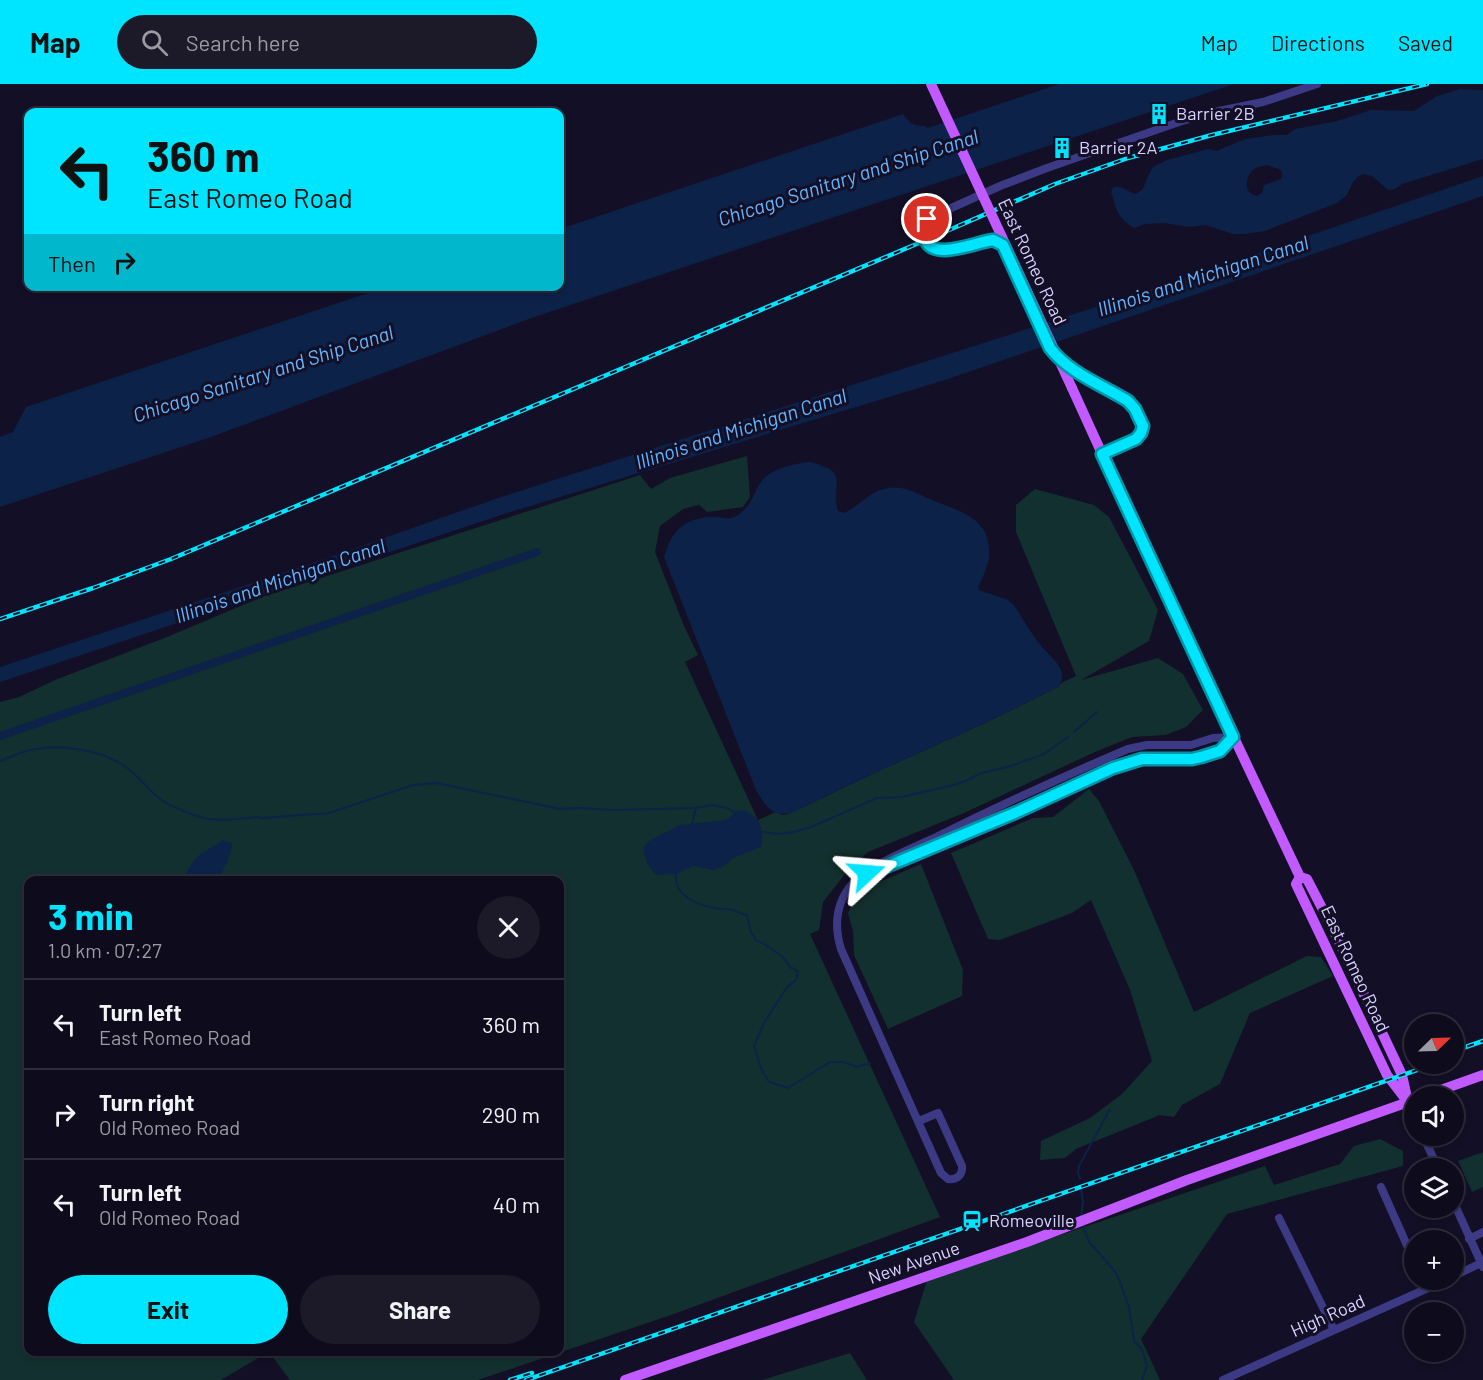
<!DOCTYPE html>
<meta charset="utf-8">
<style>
body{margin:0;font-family:Barlow,sans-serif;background:#1c1929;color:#f1f3f6;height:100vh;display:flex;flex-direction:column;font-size:22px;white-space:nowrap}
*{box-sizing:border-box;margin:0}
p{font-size:20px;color:#9b9ba3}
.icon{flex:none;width:33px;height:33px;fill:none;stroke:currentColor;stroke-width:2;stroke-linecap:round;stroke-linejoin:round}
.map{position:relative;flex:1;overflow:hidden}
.panel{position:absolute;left:24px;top:792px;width:540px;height:480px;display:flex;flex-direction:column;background:#0e0b1c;border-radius:12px;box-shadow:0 3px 9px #0003,0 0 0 2px #2e2b3b}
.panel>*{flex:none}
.guide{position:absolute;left:24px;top:24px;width:540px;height:183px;border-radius:12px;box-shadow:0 3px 9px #0003,0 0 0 2px #2e2b3b;background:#00e5ff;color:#111;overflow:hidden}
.needle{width:39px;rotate:67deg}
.fabs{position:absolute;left:1404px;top:930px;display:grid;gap:12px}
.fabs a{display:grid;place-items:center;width:60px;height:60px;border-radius:50%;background:#0e0b1c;box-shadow:0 3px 9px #0003,0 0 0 2px #2e2b3b;font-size:30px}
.pin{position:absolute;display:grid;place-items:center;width:51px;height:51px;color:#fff;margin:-26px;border:3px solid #fff;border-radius:50%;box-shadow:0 2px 6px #0007}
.me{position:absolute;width:66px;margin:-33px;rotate:71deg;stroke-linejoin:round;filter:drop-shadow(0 0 4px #0008)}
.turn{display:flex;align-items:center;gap:21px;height:126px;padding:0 24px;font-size:27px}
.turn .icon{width:78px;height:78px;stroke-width:2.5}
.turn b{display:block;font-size:42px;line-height:51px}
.then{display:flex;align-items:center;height:57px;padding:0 24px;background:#0003;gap:12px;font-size:22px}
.round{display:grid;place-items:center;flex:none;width:63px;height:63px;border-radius:32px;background:#1c1929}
.headline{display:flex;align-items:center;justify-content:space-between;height:102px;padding:0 24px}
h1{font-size:36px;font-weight:700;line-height:45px;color:#00e5ff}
.cta{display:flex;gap:12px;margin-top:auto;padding:12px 24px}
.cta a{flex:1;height:69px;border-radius:36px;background:#00e5ff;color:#111;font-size:24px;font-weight:700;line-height:69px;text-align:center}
.cta a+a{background:#1c1929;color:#f1f3f6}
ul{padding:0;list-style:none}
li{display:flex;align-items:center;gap:18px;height:90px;padding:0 24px;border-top:2px solid #2e2b3b}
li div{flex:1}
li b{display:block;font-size:22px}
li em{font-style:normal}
header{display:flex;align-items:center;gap:36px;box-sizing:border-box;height:84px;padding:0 30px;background:#00e5ff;color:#111}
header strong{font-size:28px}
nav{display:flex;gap:33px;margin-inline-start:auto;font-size:21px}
.search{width:420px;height:54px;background:#1c1929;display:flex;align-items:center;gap:15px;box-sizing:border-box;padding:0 21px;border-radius:33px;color:#9b9ba3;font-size:22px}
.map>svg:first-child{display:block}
</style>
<header>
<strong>Map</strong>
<div class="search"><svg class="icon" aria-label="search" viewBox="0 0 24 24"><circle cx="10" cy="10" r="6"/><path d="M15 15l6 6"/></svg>Search here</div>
<nav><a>Map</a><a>Directions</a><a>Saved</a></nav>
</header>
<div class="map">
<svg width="1483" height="1296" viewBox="0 0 1483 1296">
<rect width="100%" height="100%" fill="#130f26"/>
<path fill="#12302f" d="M747,372l3,41 -7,10 -36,5 -8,-7 -16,4 -23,17 -5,26 29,74 14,29 -13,7 73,158 18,-8 7,3 8,-2 81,-39 113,-51 73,-36 3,-4 15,-7 -60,-144v-27l19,-16 59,16 15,12 49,93 -9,31 -68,39 77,-22 25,16 20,36 -17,17 -20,8 -34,2 -37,15 -131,61 -96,39 -18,16 -27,34 -4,28 -9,4 130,283 -269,98 -193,65h-188l-21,-28h291v-472h-532v472h240l-47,28h-221v-678l19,-5 36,-17 112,-43 95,-40 378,-122 11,14 19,-11z
M1089,705l10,12 35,69 60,142 113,-56 14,1 12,19 -83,37 -30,71 -38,21 -8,12 -14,-2 -84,34 -11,9 -25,2 1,-19 49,-23 32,-24 30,-33 -22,-71 -39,-90 -19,13 -72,27 -12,-1 -37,-86 82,-35 20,-1z
M921,780l42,106 -1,26 -74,33 -34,-74 -1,-24 -5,-18 7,-13 15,-14z
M1380,1055l23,12v15l-176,48 -86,125 19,41h-206l-40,-58 13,-42 338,-114 9,19 66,-21 14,-18z
M1483,1068v35l-11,5 -14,-31z
M850,1269l17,27h-105z"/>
<path fill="#0c2248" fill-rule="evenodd" d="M1059,0h175l-700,233 -326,121 -208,69v-70l13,-5 13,-25 360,-120 174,-1v-57l343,-115c7,9 10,12 21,12l4,2z
M1460,5l23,1v69l-81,25 -7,5 -7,1 -16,-14 -10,-2c-12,8 -9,12 -16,22 -1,0 -8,7 -9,7l-72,28 -20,3h-12l-27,-9 -17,2 -25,-4 -19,1 -11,4c-16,-9 -18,-19 -23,-36l2,-5c9,-2 15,5 23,7l7,-5 5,-13 5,-9 14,-7 41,-11 8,2 29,-12 29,-4h13l8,-6 42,-8 34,-11 43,1 23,-15zM1267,81l14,5 1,5 -1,4 -17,6 -2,8 -5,3c-3,-1 -7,-2 -9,-6 -3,-5 0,-15 4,-19 4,-4 10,-5 15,-6z
M1483,92v20l-538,184 -441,134 -504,168v-15l324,-108 174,-61 667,-213z
M810,378c43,11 19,21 28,49l6,2c18,-8 23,-21 44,-25 16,-3 30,6 44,12 29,12 60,18 57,57 -1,10 -7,21 -11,31l1,2 29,10 6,5c9,14 17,28 27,41 7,8 18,16 21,27 1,6 -1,9 -4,14l-73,36 -113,51 -81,39c-20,4 -26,-8 -35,-23l-92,-233c3,-8 6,-19 12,-25 10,-12 28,-16 42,-15 7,1 11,3 18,-1 14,-7 17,-21 24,-33 10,-15 34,-19 50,-21z
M741,726c20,5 23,19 20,37l-28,11 -9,8 -10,4 -21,-4 -17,8 -17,1 -5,-2 -7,-10 -3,-10v-6l5,-6 31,-16 45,-5 6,-3 3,-5z
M222,756l10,3c0,13 -9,26 -14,37h-33l-1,-1c3,-8 7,-16 13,-22 7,-7 18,-10 25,-17z"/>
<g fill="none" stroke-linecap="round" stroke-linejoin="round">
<path stroke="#0c2248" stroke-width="2" d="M1074,648l23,-20
M0,677c11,-4 23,-10 35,-12 27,-5 65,1 88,16 14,9 24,23 37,34 9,7 39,19 50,20 5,1 9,0 14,1l34,-3 4,1 67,-5 84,-28 24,-2 123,26 19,-1 35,2 82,-2 16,-3 15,3 7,4
M692,740l4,-16
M763,748l16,2 15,-2 17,-5 66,-29 24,-1 49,-11 16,-5 15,-8 30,-7 33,-12 24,-17
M676,790c-3,21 21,31 38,34 7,1 13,1 19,2 5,2 9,4 14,5l4,17 5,8 10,5 17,12 7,10 8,4 -2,9 -9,7 -23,36 -10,23 7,22 8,14 19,6 42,-26h13l14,5 13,-4
M1080,1095l-2,-6 1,-7 31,-57
M1081,1133l2,-15 -2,-13
M1083,1143l6,15 24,27 5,8 11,30 5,34 8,8 5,17 -5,14"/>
<path stroke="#0c2248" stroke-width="8" d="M0,652l537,-184"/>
<path stroke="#3d3a85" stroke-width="8" d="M1005,165l-2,-4 -10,-5c-18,2 -59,22 -68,-2 -3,-6 -1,-13 2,-19l73,-33 47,-18 132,-46 35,-10 49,-10 54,-18
M1061,277l6,5 61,35c32,35 3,40 -26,54
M878,786l139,-58 96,-44 29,-9h40l19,-2 19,-6 13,-14
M1408,1018l6,15
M919,1037l19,-8 24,53c1,9 -5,14 -14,13l-7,-6 -100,-224c-7,-23 -5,-46 11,-65 18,-19 56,-34 80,-45 64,-32 130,-62 196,-90l19,-4h44l22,-7 20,-1
M1423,1052l15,32
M1381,1103l33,74
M1454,1119l29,64
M1279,1134l55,112
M1469,1155l14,-7
M1454,1192l27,-13
M1423,1196l4,8
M1223,1296l223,-100"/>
<path stroke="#c25bff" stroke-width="10" d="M1072,304l95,208 133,281 7,2 27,52 68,144 6,27
M1300,793l-4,7 91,191 20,26
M1424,1012l59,-21
M625,1296l402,-138 160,-62 227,-80"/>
<defs>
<path id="rail" d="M0,535l93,-31 78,-29 755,-319 129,-56 73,-26 84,-23 215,-51
M1454,967l29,-10
M510,1296l22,-7
M526,1296l908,-316"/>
</defs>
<use href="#rail" stroke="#00e5ff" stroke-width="4.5"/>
<use href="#rail" stroke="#130f26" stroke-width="2" stroke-dasharray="7" stroke-linecap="butt"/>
<path stroke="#c25bff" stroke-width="10" d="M931,0l141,304"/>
</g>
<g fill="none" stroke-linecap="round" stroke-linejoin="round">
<defs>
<path id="route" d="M867,789l11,-3 139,-58 96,-44 29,-9h50l9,-2 19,-6 13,-14 -131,-283 34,-15 5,-6 2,-7 -8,-17 -7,-8c-26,-16 -59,-28 -78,-53l-47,-103 -10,-5c-18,2 -61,23 -69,-3 -2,-6 0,-13 3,-18"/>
</defs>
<use href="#route" stroke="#0095a6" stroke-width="15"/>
<use href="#route" stroke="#00e5ff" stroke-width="10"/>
</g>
<defs>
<symbol id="building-bare" viewBox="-9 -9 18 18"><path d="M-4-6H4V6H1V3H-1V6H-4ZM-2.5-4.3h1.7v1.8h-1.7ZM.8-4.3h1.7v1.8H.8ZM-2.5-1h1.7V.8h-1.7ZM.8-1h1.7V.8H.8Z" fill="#00e5ff" stroke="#130f26" stroke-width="2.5" paint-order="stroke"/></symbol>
<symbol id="station-bare" viewBox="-9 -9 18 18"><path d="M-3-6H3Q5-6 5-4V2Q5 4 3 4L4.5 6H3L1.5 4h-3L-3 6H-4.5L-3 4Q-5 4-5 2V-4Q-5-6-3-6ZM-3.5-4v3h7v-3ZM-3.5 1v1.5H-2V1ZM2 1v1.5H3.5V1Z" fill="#00e5ff" stroke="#130f26" stroke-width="2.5" paint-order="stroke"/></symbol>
</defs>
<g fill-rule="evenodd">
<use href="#building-bare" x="1144" y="15" width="30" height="30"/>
<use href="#building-bare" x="1047" y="49" width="30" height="30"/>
<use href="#station-bare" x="957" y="1122" width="30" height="30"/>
</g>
<g text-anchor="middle" stroke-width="6" stroke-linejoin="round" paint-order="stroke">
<g font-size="18" fill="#d9d4ff" stroke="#130f26" text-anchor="start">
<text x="1176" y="36">Barrier 2B</text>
<text x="1079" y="70">Barrier 2A</text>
<text x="989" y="1143">Romeoville</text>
</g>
<g font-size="18" fill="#d9d4ff" stroke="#130f26">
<text transform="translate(1032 178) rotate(65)" y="6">East Romeo Road</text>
<text transform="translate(1355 885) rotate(65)" y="6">East Romeo Road</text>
<text transform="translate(914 1179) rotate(-19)" y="6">New Avenue</text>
<text transform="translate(1328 1232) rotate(-24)" y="6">High Road</text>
</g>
<g font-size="20" font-style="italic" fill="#62b6ff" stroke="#130f26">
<text transform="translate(848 94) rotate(-18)" y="7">Chicago Sanitary and Ship Canal</text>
<text transform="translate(1203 192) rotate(-18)" y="7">Illinois and Michigan Canal</text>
<text transform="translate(263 290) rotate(-18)" y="7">Chicago Sanitary and Ship Canal</text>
<text transform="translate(741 345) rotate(-18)" y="7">Illinois and Michigan Canal</text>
<text transform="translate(280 497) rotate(-19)" y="7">Illinois and Michigan Canal</text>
</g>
</g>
</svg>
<div class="fabs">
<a><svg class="needle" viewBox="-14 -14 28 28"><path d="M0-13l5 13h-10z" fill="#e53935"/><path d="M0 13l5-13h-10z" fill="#9b9ba3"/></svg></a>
<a><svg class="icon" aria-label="sound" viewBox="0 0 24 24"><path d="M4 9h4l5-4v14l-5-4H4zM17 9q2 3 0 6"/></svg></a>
<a><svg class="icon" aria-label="layers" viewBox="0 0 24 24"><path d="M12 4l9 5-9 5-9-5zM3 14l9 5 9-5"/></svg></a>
<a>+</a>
<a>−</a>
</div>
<div class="pin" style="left:927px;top:135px;background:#d93025"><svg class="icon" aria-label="arrive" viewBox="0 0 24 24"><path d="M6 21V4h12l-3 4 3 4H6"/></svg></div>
<svg class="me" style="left:867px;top:789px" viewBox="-20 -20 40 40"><path d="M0-17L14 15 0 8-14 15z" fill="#00e5ff" stroke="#fff" stroke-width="4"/></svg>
<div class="guide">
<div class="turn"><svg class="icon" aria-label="left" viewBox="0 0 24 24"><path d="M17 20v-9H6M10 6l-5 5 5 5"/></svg><div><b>360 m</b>East Romeo Road</div></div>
<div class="then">Then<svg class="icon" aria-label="right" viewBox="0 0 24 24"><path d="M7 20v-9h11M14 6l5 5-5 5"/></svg></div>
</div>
<section class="panel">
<div class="headline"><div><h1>3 min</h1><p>1.0 km · 07:27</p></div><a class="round"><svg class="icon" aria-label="close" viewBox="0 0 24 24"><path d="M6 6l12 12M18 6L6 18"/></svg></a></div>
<ul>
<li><svg class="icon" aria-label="left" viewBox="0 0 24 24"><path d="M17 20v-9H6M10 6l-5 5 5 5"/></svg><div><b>Turn left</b><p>East Romeo Road</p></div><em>360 m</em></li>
<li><svg class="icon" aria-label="right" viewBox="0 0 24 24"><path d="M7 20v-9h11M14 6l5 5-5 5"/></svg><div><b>Turn right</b><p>Old Romeo Road</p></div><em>290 m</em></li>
<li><svg class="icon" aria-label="left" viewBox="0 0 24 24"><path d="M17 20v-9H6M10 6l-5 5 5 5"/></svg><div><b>Turn left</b><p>Old Romeo Road</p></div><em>40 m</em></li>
</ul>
<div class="cta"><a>Exit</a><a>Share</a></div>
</section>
</div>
